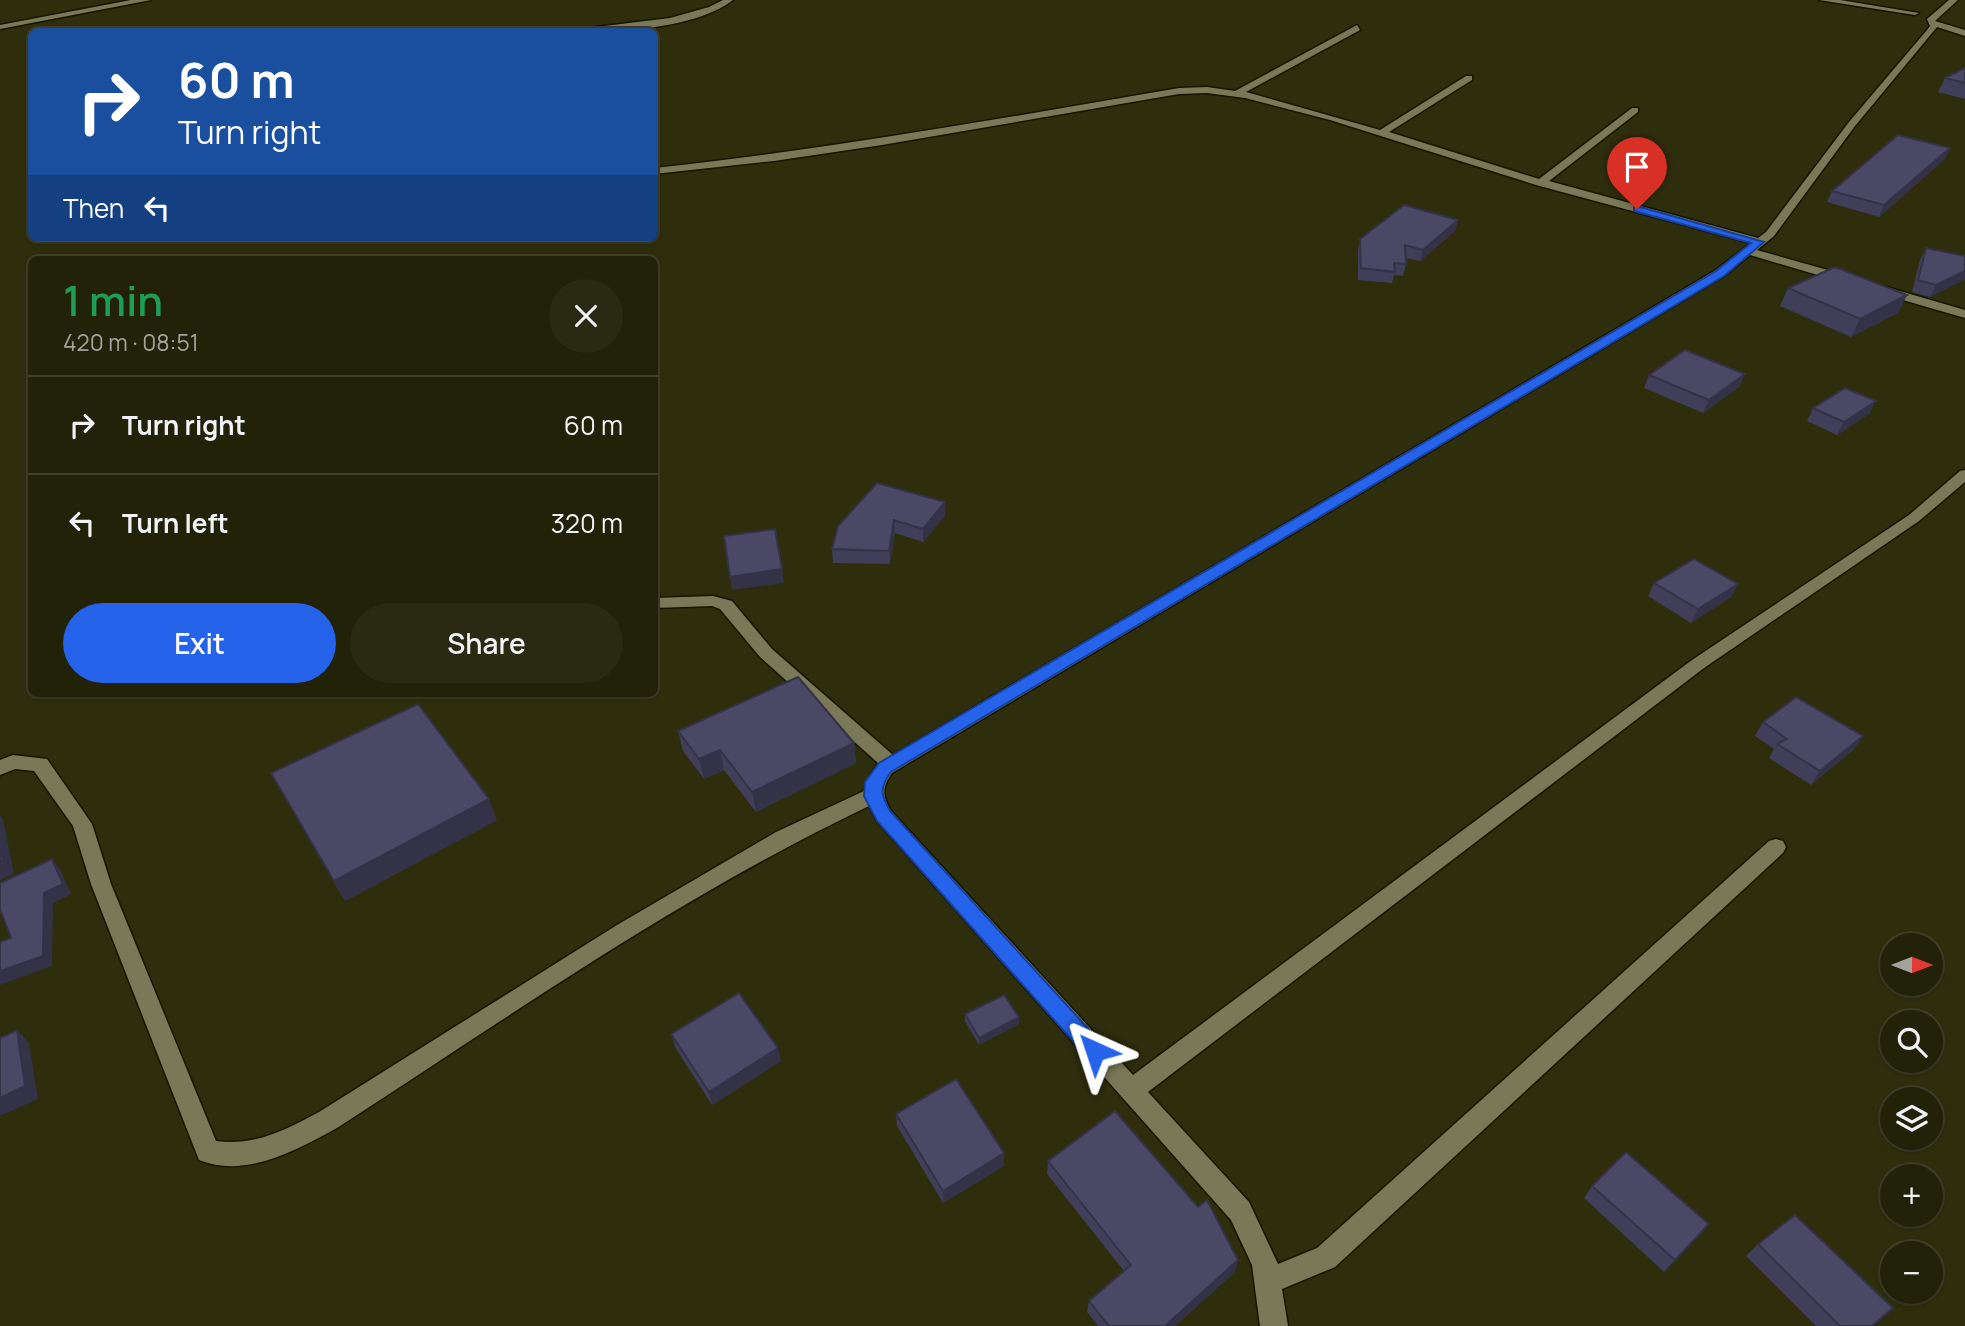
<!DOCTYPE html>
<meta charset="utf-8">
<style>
body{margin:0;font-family:Manrope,sans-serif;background:#2a2a12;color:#f1f3f6;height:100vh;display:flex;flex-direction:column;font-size:26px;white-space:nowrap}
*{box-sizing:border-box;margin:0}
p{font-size:23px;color:#a2a49c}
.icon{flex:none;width:38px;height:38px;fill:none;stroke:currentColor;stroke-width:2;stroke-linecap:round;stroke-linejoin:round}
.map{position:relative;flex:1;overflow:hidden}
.drawer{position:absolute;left:28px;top:256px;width:630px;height:441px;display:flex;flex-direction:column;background:#222209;border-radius:10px;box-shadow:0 2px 5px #0004,0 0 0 2px #3f3f2a}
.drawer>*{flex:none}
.top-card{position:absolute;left:28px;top:28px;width:630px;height:214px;border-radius:10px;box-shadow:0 2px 5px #0004,0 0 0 2px #3f3f2a;background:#1a4fa0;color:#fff;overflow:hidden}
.needle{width:46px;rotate:90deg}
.controls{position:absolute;left:1880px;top:933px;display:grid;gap:14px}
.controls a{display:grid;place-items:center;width:63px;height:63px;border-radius:50%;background:#222209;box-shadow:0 2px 5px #0004,0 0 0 2px #3f3f2a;font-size:35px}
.pin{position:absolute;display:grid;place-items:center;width:60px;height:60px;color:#fff;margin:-72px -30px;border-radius:50% 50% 50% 0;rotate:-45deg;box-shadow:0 0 7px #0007}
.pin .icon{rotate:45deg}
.me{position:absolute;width:77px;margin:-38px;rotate:318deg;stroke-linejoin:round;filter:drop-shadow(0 0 5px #0008)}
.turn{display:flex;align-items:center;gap:24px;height:147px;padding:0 35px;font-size:32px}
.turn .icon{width:91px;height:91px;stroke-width:2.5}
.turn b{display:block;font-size:49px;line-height:60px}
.then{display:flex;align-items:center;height:66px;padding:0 35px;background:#0003;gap:14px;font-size:26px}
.round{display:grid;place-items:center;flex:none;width:74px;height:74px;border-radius:37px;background:#2a2a12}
.overview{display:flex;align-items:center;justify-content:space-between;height:119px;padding:0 35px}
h1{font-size:42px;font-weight:600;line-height:52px;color:#1e9e55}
.primary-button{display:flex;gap:14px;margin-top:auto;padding:14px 35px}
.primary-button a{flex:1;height:80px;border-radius:42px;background:#2563eb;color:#fff;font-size:28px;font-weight:600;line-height:80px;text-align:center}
.primary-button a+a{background:#2a2a12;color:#f1f3f6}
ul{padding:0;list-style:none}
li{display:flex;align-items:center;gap:21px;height:98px;padding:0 35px;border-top:2px solid #3f3f2a}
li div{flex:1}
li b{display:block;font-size:26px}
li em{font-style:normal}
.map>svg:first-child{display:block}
</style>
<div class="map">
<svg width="1965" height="1326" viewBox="0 0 1965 1326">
<rect width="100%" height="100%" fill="#2e2d0c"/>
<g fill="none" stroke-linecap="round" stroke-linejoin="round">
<defs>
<path id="minor" d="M131,0h20l-151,29v-4z
M723,0h10c-42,32 -127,32 -178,32l115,-14 39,-11z
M1819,0h21l79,13 -4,2z
M1949,0h9l-23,21 30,9v6l-28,-9 -82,99 -81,110 -17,14 92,26v6h-8l-91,-27 -26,21 -832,497c-10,14 -10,23 -1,38l242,264 559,-415 217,-145 51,-44 5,-1v12l-46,39 -215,147 -556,424 101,110 29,62 39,-16 452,-407 7,-2 7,2 3,6 -3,6 -448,414 -53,22 6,37h-28l-8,-61 -21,-45 -354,-399 -8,-15c-187,89 -359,210 -532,322 -41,22 -91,51 -138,32l-108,-276 -18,-58 -39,-55 -19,-2 -15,6v-15l13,-5 34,4 45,65 19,60 105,257c39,5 70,-11 103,-29l298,-187 159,-93 88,-41 3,-10 11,-18 -118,-106 -40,-48 -8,-3 -58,2v-10l59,-2 19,5 40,48 121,106 823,-485 35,-27 -215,-58 -206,-65 -85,-22 -38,-5 -28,1 -297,51 -108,16 -120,13v-6c177,-19 350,-50 525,-80l28,-1 28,4 122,-66 3,5 -114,62 134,38 86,-54h6v4l-83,52 150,47 93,-71h6v4l-89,69 209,57 8,-6 83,-110 78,-92 3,-4 -3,-7z
M1886,287l79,23v8l-83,-24v-6z"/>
</defs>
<use href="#minor" stroke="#161400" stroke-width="3"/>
<use href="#minor" fill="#7a7957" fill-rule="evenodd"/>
</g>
<path fill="#403e58" d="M1965,68v31l-27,-7 7,-14z
M1950,148l-5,11 -66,58 -52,-15 5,-11z
M1458,220l-3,11 -35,30 -14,-3v6l-3,12 -9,-1 -2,8 -34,-3v-30l2,-11z
M1926,248l39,8v23l-35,18 -18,-5 8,-32z
M1788,288l110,25 -47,24 -71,-31z
M1745,374l-6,13 -36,26 -59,-25 5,-13z
M1876,401l-7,13 -32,21 -30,-14 6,-13z
M945,502v14l-22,26 -28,-9 -5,31 -57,-1 -1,-14 6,-23z
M1654,583l84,1 -7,13 -40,26 -43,-27z
M1763,722l100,14 -10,14 -42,35 -42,-27 5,-9 -19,-13z
M678,731l176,12 2,20 -100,49 -32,-42 -20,9 -21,-28z
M271,773l226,47 -152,81z
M965,1014l54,3v7l-40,21 -14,-24z
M671,1034l110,27 -69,44 -37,-58z
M896,1114l108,39v13l-61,37 -46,-77z
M1048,1161l190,99 -3,12 -60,54h-77l-11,-14 2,-11 35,-30 -77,-97z
M1592,1186l117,38 -45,48 -80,-74z
M1758,1244l114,82h-56l-70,-70z"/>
<path fill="#343247" d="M1950,148l-5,11 -66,58 5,-12z
M1458,220l-3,11 -35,30 3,-11z
M1965,271v8l-35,18 6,-12z
M1907,295l-9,18 -47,24 9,-18z
M1745,374l-6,13 -36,26 6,-13z
M1876,401l-7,13 -32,21 7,-13z
M945,502v14l-22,26v-13z
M894,520l1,13 -5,31 -1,-13z
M782,569l2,14 -52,7 -2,-13z
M1738,584l-7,13 -40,26 7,-14z
M1863,736l-10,14 -42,35 9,-14z
M854,743l2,20 -100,49 -4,-20z
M720,750l4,20 -20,9 -5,-20z
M489,799l8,21 -152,81 -11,-20z
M0,815l3,4 11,55 -14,6z
M52,859l8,10 11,25 -18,9 -1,63 -52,19v-14l44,-78z
M1019,1017v7l-40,21v-7z
M17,1030l12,13 9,56 -38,17v-18z
M778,1048l3,13 -69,44 -3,-13z
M1004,1153v13l-61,37v-12z
M1238,1260l-3,12 -60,54h-10z"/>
<path fill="#4b4866" stroke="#343247" stroke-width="2" d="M1965,68v15l-20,-5z
M1898,135l52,13 -66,57 -52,-14z
M1404,205l54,15 -35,30 -18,-5 1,19 -12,-1 1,9 -34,-4 -1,-29z
M1926,248l39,8v15l-29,14 -18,-5z
M1835,267l72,28 -47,24 -72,-31z
M1685,350l60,24 -36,26 -60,-25z
M1845,388l31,13 -32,21 -31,-14z
M877,483l68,19 -22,27 -29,-9 -5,31 -57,-2 6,-23z
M775,529l7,40 -52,8 -6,-41z
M1694,559l44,25 -40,25 -44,-26z
M798,677l56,66 -102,49 -32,-42 -21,9 -21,-28z
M1796,697l67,39 -43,35 -43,-27 10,-5 -24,-17z
M418,704l71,95 -155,82 -63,-108z
M0,845l3,15 -3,1z
M52,859l11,25 -19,9 -1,63 -43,15v-29l11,-4 -11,-29v-26z
M739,993l39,55 -69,44 -38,-58z
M1004,995l15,22 -40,21 -14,-24z
M17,1030l8,56 -25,12v-60z
M956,1079l48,74 -61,38 -47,-77z
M1115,1111l83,96 9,-7 31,60 -73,66h-56l-20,-25 42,-36 -83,-104z
M1626,1152l83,72 -34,36 -83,-74z
M1795,1215l98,93 -21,18h-32l-82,-82z"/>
<path fill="#2563eb" stroke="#184099" stroke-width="2" d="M1637,206l127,36 -40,34 -833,496c-12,16 -10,23 -1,39l213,234 3,6 -3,7 -8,3 -7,-3 -211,-237 -13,-25 1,-14 14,-19 837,-492 35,-28 -117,-32v-4z"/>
</svg>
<div class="controls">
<a><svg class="needle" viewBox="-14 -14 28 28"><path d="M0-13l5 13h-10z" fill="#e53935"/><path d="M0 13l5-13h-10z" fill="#a2a49c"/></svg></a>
<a><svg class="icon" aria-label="search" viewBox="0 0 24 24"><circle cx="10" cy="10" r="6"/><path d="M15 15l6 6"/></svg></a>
<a><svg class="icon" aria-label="layers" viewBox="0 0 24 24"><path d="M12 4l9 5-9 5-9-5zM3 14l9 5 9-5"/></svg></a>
<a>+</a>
<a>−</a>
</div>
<div class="pin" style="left:1637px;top:209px;background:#d93025"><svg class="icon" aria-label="arrive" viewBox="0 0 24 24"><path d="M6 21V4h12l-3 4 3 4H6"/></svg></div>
<svg class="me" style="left:1095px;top:1051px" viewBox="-20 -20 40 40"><path d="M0-17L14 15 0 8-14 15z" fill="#2563eb" stroke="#fff" stroke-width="4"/></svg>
<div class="top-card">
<div class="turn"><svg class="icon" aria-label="right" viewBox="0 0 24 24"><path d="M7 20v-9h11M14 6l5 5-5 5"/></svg><div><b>60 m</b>Turn right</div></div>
<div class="then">Then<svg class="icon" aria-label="left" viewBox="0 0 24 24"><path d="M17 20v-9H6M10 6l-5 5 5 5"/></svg></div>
</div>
<section class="drawer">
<div class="overview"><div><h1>1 min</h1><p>420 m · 08:51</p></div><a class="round"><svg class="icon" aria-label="close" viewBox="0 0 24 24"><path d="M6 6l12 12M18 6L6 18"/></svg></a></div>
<ul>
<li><svg class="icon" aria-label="right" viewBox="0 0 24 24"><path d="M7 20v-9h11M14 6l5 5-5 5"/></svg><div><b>Turn right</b></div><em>60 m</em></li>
<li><svg class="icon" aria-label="left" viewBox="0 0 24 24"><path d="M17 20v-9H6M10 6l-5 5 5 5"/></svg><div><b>Turn left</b></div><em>320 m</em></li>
</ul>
<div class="primary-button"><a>Exit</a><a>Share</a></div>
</section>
</div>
